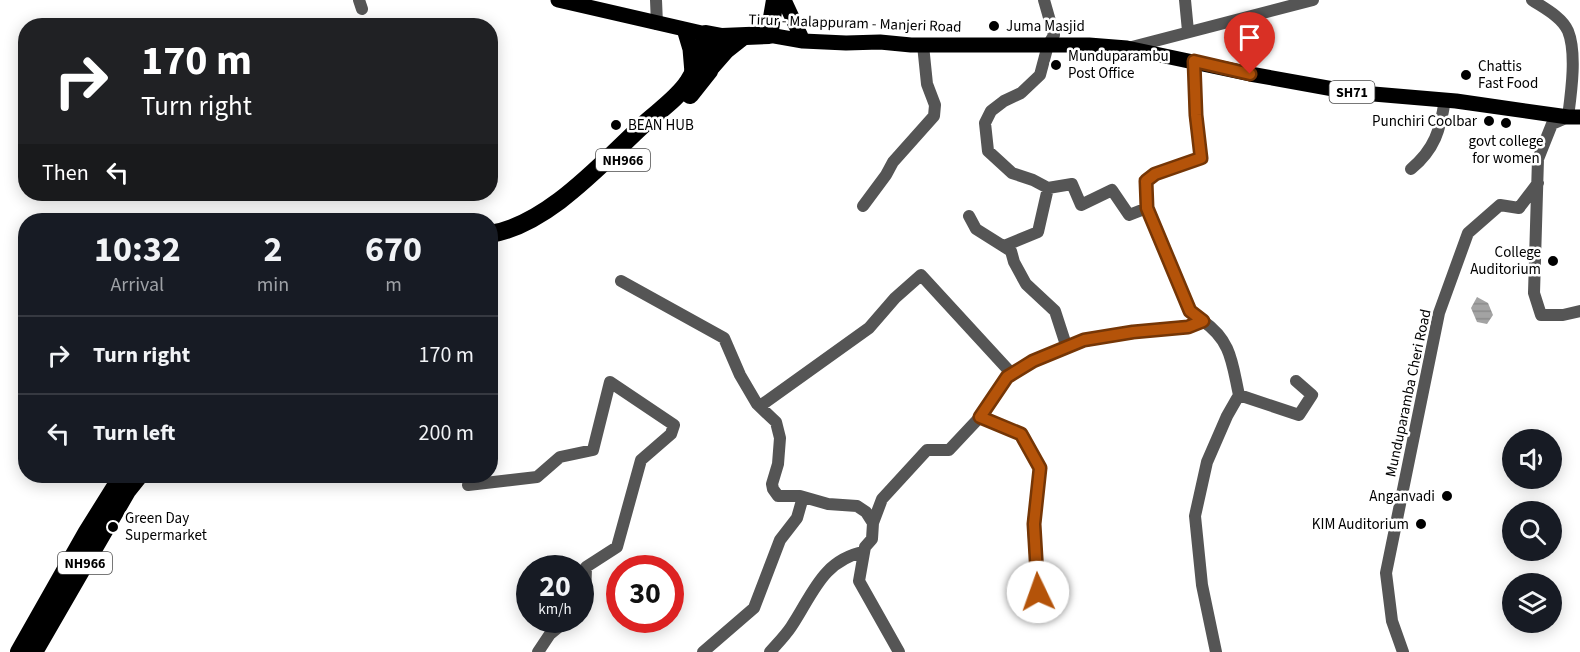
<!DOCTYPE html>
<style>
body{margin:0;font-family:"Source Sans 3",sans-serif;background:#242831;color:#f1f3f6;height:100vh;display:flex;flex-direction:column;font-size:22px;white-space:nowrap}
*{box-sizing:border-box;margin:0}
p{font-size:20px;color:#9ea1a6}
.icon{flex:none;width:33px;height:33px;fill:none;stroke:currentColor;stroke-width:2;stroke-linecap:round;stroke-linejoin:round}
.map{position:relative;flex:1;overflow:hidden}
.side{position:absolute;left:18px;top:213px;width:480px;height:270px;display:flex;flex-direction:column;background:#171b24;border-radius:24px;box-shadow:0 3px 15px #0003}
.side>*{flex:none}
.top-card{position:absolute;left:18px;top:18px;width:480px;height:183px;border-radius:24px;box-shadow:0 3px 15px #0003;background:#202124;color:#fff;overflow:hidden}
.fabs{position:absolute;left:1502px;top:429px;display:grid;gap:12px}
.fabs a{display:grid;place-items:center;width:60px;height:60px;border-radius:50%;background:#171b24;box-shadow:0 3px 15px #0003;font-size:30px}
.speed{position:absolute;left:516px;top:555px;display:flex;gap:12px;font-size:30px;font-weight:700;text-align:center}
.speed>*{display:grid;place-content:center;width:78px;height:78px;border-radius:50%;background:#171b24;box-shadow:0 3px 15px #0003;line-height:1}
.speed small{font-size:15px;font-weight:400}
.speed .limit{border:9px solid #d22;background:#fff;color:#111}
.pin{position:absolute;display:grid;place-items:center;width:51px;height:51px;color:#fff;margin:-62px -26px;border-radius:50% 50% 50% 0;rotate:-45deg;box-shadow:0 0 6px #0007}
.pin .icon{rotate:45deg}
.me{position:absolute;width:66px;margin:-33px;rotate:357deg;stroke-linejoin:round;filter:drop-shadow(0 0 4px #0008)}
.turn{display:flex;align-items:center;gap:21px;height:126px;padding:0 24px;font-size:27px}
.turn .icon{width:78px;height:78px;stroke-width:2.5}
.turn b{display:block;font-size:42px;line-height:51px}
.then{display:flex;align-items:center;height:57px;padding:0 24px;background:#0003;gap:12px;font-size:22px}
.eta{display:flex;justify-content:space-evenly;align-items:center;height:102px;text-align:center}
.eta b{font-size:36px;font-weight:700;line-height:42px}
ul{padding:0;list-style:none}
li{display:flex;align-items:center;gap:18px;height:78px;padding:0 24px;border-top:2px solid #363941}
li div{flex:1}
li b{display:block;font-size:22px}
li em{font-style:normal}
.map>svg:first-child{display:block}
</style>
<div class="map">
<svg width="1580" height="652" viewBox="0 0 1580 652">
<defs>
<pattern id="water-rules" width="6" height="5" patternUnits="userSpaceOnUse" patternTransform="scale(1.5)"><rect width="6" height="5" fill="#a3a3a3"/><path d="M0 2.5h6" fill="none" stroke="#8b8b8b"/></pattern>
</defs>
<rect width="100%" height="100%" fill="#fff"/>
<path fill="url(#water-rules)" d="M1477,297l11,6 5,12 -6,9 -10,-2 -6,-14z"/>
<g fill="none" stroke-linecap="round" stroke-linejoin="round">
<path stroke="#555" stroke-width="12" d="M359,0l3,9
M656,0l1,24
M1185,0l3,31
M1532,0c12,8 30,17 36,31 9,22 3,63 0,86l-16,7 -14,35 -4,134 7,22h22l17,-4
M1128,48l185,-48
M1411,169c24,-20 29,-39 34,-69
M1048,188l24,-4 9,21 31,-15 17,25 18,-7 -1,-27 9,-7 46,-16 -6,-43 -1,-54
M863,206l23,-31 7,-13 41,-46 1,-11 -8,-21 -4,-39
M1147,208l43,103 13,10
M969,216l7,13 35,22 3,11 12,22 29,27 12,37
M1004,246l34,-14 10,-44 -15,-8 -21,-7 -24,-22 -3,-28 6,-12 13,-10 17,-8 19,-18 8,-30 6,-10 -10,-35
M621,281l103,57 16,37 17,29 19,18 4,16 -2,26 -6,20 1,5 5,7h22l28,8 29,2 9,6 7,11 -1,16 -7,8 -6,34 40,71
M1239,395l60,20 13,-20 -16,-14
M760,406l109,-78 26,-30 26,-23 91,99
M980,417l41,17 19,34 -7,56 6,91
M468,485l69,-8 23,-20 33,-7 17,-68 64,43 -3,9 -30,26 -24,87 -31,20 -1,32 -5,5
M873,523l9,-24 45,-49h22l31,-33 27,-40 26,-16 51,-20 49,-9 55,-6 15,-5c29,20 29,43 36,74l-12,21 -20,46 -12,54 7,69 14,67
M538,652l12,-18 17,-14
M703,652l51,-44 26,-68 17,-22 6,-21
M770,652c7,-8 15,-16 21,-25 21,-31 31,-67 73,-75
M1403,652l-11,-31 -6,-48 53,-260 29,-80 32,-28 19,3 19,-25"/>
<path stroke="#000" stroke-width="15" d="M558,0l148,34
M784,0l19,41
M684,29l6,20 2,24
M769,35l34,6 43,2 34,-1 31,3h178l38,3 123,26 100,18 106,9 112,16h12
M713,67l14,-16 19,-15"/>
<path stroke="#000" stroke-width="18" d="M690,95l19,-24 13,-34
M490,234c57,-9 111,-70 152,-108 15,-14 35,-27 46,-44 10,-14 13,-32 18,-48l16,3 47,-2 6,-35
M19,652l68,-120 35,-56
M34,652l93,-161 12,-15"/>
</g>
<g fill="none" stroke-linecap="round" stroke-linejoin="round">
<defs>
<path id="route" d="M1038,592l-4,-68 6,-56 -19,-34 -41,-17 27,-40 26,-16 51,-21 49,-8 55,-5 15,-6 -13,-10 -43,-103 -1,-27 9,-7 46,-16 -5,-43 -2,-54 56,13"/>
</defs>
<use href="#route" stroke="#753606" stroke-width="15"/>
<use href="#route" stroke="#b45309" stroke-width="10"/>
</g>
<g fill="#000" stroke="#fff" stroke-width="2">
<circle cx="994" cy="26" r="6"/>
<circle cx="1056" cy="65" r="6"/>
<circle cx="1466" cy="75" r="6"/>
<circle cx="1489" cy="121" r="6"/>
<circle cx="1506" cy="123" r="6"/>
<circle cx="616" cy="125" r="6"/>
<circle cx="1553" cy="261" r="6"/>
<circle cx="1447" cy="496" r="6"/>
<circle cx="1421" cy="524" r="6"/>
<circle cx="113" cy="527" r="6"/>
</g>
<g text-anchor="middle" stroke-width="5" stroke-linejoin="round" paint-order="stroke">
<g fill="#fff" stroke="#4c4c4c" stroke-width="1.5">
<rect x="1329.5" y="81" width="45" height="22" rx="4.5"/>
<rect x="596" y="149" width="54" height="22" rx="4.5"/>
<rect x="58" y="552" width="54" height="22" rx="4.5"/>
</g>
<g font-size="14" font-weight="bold" fill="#000">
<text x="1352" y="97">SH71</text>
<text x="623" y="165">NH966</text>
<text x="85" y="568">NH966</text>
</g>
<g font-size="15" fill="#000" stroke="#fff">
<text transform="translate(855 23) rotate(2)" y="5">Tirur - Malappuram - Manjeri Road</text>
<text transform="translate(1408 393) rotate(-78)" y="5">Munduparamba Cheri Road</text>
</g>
<g font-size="15" fill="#000" stroke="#fff" text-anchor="start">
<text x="1006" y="31">Juma Masjid</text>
<text x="1068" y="61">Munduparambu<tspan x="1068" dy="17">Post Office</tspan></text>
<text x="1478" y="71">Chattis<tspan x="1478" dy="17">Fast Food</tspan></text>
<text x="1477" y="126" text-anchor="end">Punchiri Coolbar</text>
<text x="628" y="130">BEAN HUB</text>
<text x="1506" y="146" text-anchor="middle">govt college<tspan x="1506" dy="17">for women</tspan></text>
<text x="1541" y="257" text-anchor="end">College<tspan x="1541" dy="17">Auditorium</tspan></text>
<text x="1435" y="501" text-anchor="end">Anganvadi</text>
<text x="125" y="523">Green Day<tspan x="125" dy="17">Supermarket</tspan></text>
<text x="1409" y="529" text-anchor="end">KIM Auditorium</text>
</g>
</g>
</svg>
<div class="fabs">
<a><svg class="icon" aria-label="sound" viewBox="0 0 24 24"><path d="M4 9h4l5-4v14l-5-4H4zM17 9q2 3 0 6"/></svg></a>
<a><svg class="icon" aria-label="search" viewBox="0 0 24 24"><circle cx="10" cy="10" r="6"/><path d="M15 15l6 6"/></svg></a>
<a><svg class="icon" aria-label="layers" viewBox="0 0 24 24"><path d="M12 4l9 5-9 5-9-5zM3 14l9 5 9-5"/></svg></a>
</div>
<div class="speed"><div>20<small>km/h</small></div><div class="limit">30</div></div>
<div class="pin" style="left:1250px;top:74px;background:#d93025"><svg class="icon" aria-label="arrive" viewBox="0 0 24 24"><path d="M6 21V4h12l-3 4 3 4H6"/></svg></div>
<svg class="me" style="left:1038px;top:592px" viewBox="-20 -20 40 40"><circle r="19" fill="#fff"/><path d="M0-13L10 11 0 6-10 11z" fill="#b45309"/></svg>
<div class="top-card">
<div class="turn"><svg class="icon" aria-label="right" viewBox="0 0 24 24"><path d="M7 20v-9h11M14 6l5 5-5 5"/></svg><div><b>170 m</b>Turn right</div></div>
<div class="then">Then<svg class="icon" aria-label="left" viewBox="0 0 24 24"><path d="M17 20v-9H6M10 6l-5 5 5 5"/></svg></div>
</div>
<section class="side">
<div class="eta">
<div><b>10:32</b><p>Arrival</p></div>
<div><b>2</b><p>min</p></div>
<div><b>670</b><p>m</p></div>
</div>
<ul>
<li><svg class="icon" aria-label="right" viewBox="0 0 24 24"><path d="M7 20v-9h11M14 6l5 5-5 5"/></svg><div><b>Turn right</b></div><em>170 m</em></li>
<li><svg class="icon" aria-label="left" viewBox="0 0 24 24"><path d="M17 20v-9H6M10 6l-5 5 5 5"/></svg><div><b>Turn left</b></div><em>200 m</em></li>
</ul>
</section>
</div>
